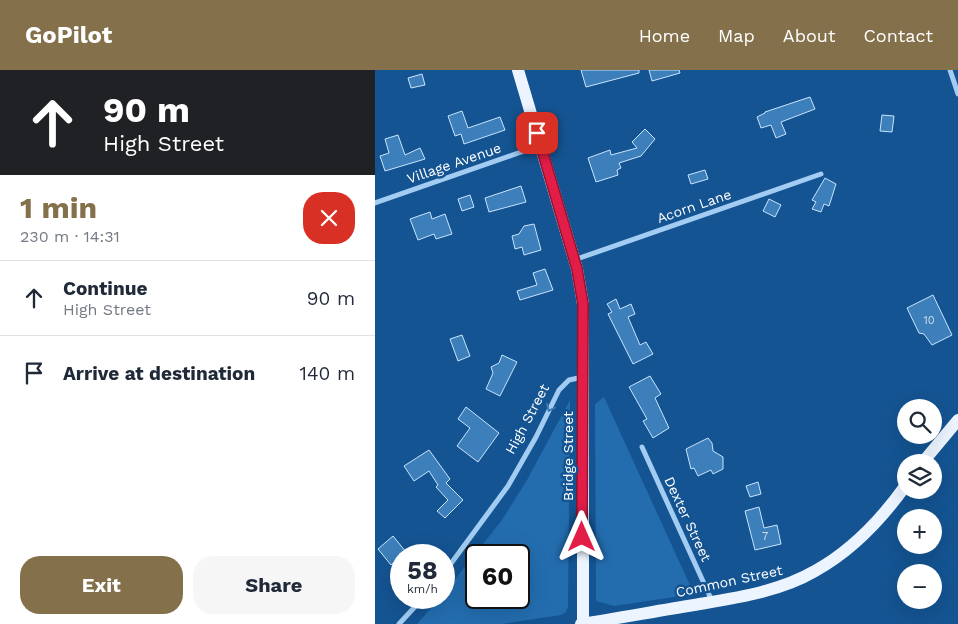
<!DOCTYPE html>
<meta charset="utf-8">
<style>
body{margin:0;font-family:"Work Sans",sans-serif;background:#f6f6f7;color:#1f2937;height:100vh;display:flex;flex-direction:column;font-size:19px;white-space:nowrap}
*{box-sizing:border-box;margin:0}
p{font-size:16px;color:#747a83}
.icon{flex:none;width:28px;height:28px;fill:none;stroke:currentColor;stroke-width:2;stroke-linecap:round;stroke-linejoin:round}
.map{position:relative;flex:1;overflow:hidden}
.drawer{display:flex;flex-direction:column;background:#fff;width:375px}
.drawer>*{flex:none}
.banner{background:#202124;color:#fff;overflow:hidden}
.fabs{position:absolute;left:522px;top:329px;display:grid;gap:10px}
.fabs a{display:grid;place-items:center;width:45px;height:45px;border-radius:50%;background:#fff;box-shadow:0 5px 20px #0002;font-size:25px}
.speed{position:absolute;left:15px;top:474px;display:flex;gap:10px;font-size:25px;font-weight:700;text-align:center}
.speed>*{display:grid;place-content:center;width:65px;height:65px;border-radius:50%;background:#fff;box-shadow:0 5px 20px #0002;line-height:1}
.speed small{font-size:12px;font-weight:400}
.speed .limit{border:2px solid #111;border-radius:8px;background:#fff;color:#111}
.pin{position:absolute;display:grid;place-items:center;width:42px;height:42px;color:#fff;margin:-21px;border-radius:10px;box-shadow:0 2px 8px #0006}
.me{position:absolute;width:55px;margin:-28px;rotate:0deg;stroke-linejoin:round;filter:drop-shadow(0 0 4px #0008)}
.turn{display:flex;align-items:center;gap:18px;height:105px;padding:0 20px;font-size:22px}
.turn .icon{width:65px;height:65px;stroke-width:2.5}
.turn b{display:block;font-size:35px;line-height:42px}
.round{display:grid;place-items:center;flex:none;width:52px;height:52px;border-radius:20px;background:#f6f6f7}
.headline{display:flex;align-items:center;justify-content:space-between;height:85px;padding:0 20px}
h1{font-size:30px;font-weight:700;line-height:38px;color:#84704a}
.action{display:flex;gap:10px;margin-top:auto;padding:10px 20px}
.action a{flex:1;height:58px;border-radius:20px;background:#84704a;color:#fff;font-size:20px;font-weight:700;line-height:58px;text-align:center}
.action a+a{background:#f6f6f7;color:#1f2937}
ul{padding:0;list-style:none}
li{display:flex;align-items:center;gap:15px;height:75px;padding:0 20px;border-top:1px solid #e0e1e3}
li div{flex:1}
li b{display:block;font-size:19px}
li em{font-style:normal}
header{display:flex;align-items:center;gap:30px;box-sizing:border-box;height:70px;padding:0 25px;background:#84704a;color:#fff}
header strong{font-size:24px}
nav{display:flex;gap:28px;margin-inline-start:auto;font-size:18px}
main{display:flex;flex:1;min-height:0}
.map>svg:first-child{display:block}
</style>
<header>
<strong>GoPilot</strong>
<nav><a>Home</a><a>Map</a><a>About</a><a>Contact</a></nav>
</header>
<main>
<section class="drawer">
<div class="banner">
<div class="turn"><svg class="icon" aria-label="ahead" viewBox="0 0 24 24"><path d="M12 20V5M6 11l6-6 6 6"/></svg><div><b>90 m</b>High Street</div></div>
</div>
<div class="headline"><div><h1>1 min</h1><p>230 m · 14:31</p></div><a class="round" style="background:#d93025;color:#fff"><svg class="icon" aria-label="close" viewBox="0 0 24 24"><path d="M6 6l12 12M18 6L6 18"/></svg></a></div>
<ul>
<li><svg class="icon" aria-label="ahead" viewBox="0 0 24 24"><path d="M12 20V5M6 11l6-6 6 6"/></svg><div><b>Continue</b><p>High Street</p></div><em>90 m</em></li>
<li><svg class="icon" aria-label="arrive" viewBox="0 0 24 24"><path d="M6 21V4h12l-3 4 3 4H6"/></svg><div><b>Arrive at destination</b></div><em>140 m</em></li>
</ul>
<div class="action"><a>Exit</a><a>Share</a></div>
</section>
<div class="map">
<svg width="583" height="554" viewBox="0 0 583 554">
<rect width="100%" height="100%" fill="#145492"/>
<path fill="#236daf" fill-rule="evenodd" d="M229,327l90,197 -80,12 -18,-5 -1,-197z
M195,330l-2,206 -2,6 -5,3 -59,9h-85l23,-26h4v-5l58,-73 25,-40zM101,485h43v43h-43z"/>
<path fill="#3d7fba" stroke="#c9e4fc" d="M206,0h58v3l-53,14z
M274,0h30l1,3 -28,8z
M47,4l3,11 -14,3 -3,-10z
M435,27l5,12 -34,13 5,12 -10,4 -5,-13 -10,3 -4,-11 8,-4v-1z
M87,41l6,17 32,-11 5,13 -41,14 -3,-10 -6,2 -7,-20z
M507,45l12,1 -2,16 -12,-1z
M270,59l10,10 -14,17 -22,7 2,5 -4,2 1,5 -22,7 -8,-24 22,-8 1,5 26,-7 -5,-6z
M23,65l7,20 15,-7 5,11 -40,12 -5,-15 9,-3 -4,-14z
M330,100l3,9 -17,5 -3,-9z
M450,108l11,6 -7,22 -5,-2 -3,8 -9,-3 4,-7 -4,-2z
M146,116l5,16 -37,10 -4,-14z
M95,125l4,12 -12,4 -4,-12z
M394,129l12,6 -6,12 -12,-6z
M55,142l2,7 13,-5 7,20 -16,5 -2,-5 -16,6 -8,-21z
M159,154l7,26 -17,5 -2,-8 -7,2 -3,-13 7,-2 5,-8z
M170,199l8,21 -33,10 -3,-9 20,-6 -4,-12z
M558,225l19,40 -20,10 -8,-11 -5,-1 -12,-25z
M241,229l4,10 11,-5 4,10 -7,3 12,28 6,-3 7,12 -20,10 -25,-50 4,-2 -5,-8z
M87,265l8,21 -12,5 -8,-22z
M127,285l15,7 -17,34 -14,-7 7,-16 -2,-6 8,-4z
M275,306l11,18 -6,4 14,30 -16,10 -10,-17 4,-2 -18,-32z
M91,337l33,26 -21,29 -21,-16 13,-18 -12,-9z
M333,368l4,5 1,8 10,6v12l-10,5 -2,-4 -13,6 -4,-8 -3,1 -5,-20z
M54,380l21,29 -4,4 17,17 -18,18 -8,-7 11,-11 -12,-13 2,-2 -9,-14 -15,10 -10,-15z
M383,412l3,12 -11,3 -4,-11z
M384,437l5,21 13,-3 4,19 -26,6 -10,-39z
M18,466l13,16 -15,13 -13,-16z"/>
<g fill="none" stroke-linecap="round" stroke-linejoin="round">
<path stroke="#a2ccf2" stroke-width="5" d="M575,0l8,24
M0,133l166,-58
M199,190l247,-86
M267,377l70,154
M69,503l64,-87 28,-49 23,-47 10,-10 14,-3
M24,554l24,-26"/>
<path stroke="#ecf5ff" stroke-width="12" d="M143,0l59,199 6,35v320
M548,392l35,-42
M206,554c38,-6 76,-13 113,-19 41,-7 85,-13 121,-34 38,-21 66,-51 91,-86"/>
</g>
<defs><path id="oneway-chevron" d="M-2-3.5L2.5 0L-2 3.5" fill="none" stroke-width="1.6" stroke-linecap="round" stroke-linejoin="round" transform="scale(1.25)"/></defs>
<use stroke="#3f78af" href="#oneway-chevron" transform="translate(175 338) rotate(116)"/>
<g fill="none" stroke-linecap="round" stroke-linejoin="round">
<defs>
<path id="route" d="M162,63l40,136 6,35 -1,233"/>
</defs>
<use href="#route" stroke="#92132f" stroke-width="12"/>
<use href="#route" stroke="#e11d48" stroke-width="9"/>
</g>
<g text-anchor="middle" stroke-width="5" stroke-linejoin="round" paint-order="stroke">
<g font-size="11" fill="#cedfee">
<text x="554" y="254">10</text>
<text x="390" y="470">7</text>
</g>
<g font-size="14" fill="#fff" stroke="#145492">
<text transform="translate(79 93) rotate(-19)" y="5">Village Avenue</text>
<text transform="translate(319 136) rotate(-19)" y="5">Acorn Lane</text>
<text transform="translate(152 349) rotate(-62)" y="5">High Street</text>
<text transform="translate(193 386) rotate(-90)" y="5">Bridge Street</text>
<text transform="translate(313 449) rotate(65)" y="5">Dexter Street</text>
<text transform="translate(354 511) rotate(-12)" y="5">Common Street</text>
</g>
</g>
</svg>
<div class="fabs">
<a><svg class="icon" aria-label="search" viewBox="0 0 24 24"><circle cx="10" cy="10" r="6"/><path d="M15 15l6 6"/></svg></a>
<a><svg class="icon" aria-label="layers" viewBox="0 0 24 24"><path d="M12 4l9 5-9 5-9-5zM3 14l9 5 9-5"/></svg></a>
<a>+</a>
<a>−</a>
</div>
<div class="speed"><div>58<small>km/h</small></div><div class="limit">60</div></div>
<div class="pin" style="left:162px;top:63px;background:#d93025"><svg class="icon" aria-label="arrive" viewBox="0 0 24 24"><path d="M6 21V4h12l-3 4 3 4H6"/></svg></div>
<svg class="me" style="left:207px;top:467px" viewBox="-20 -20 40 40"><path d="M0-17L14 15 0 8-14 15z" fill="#e11d48" stroke="#fff" stroke-width="4"/></svg>
</div>
</main>
